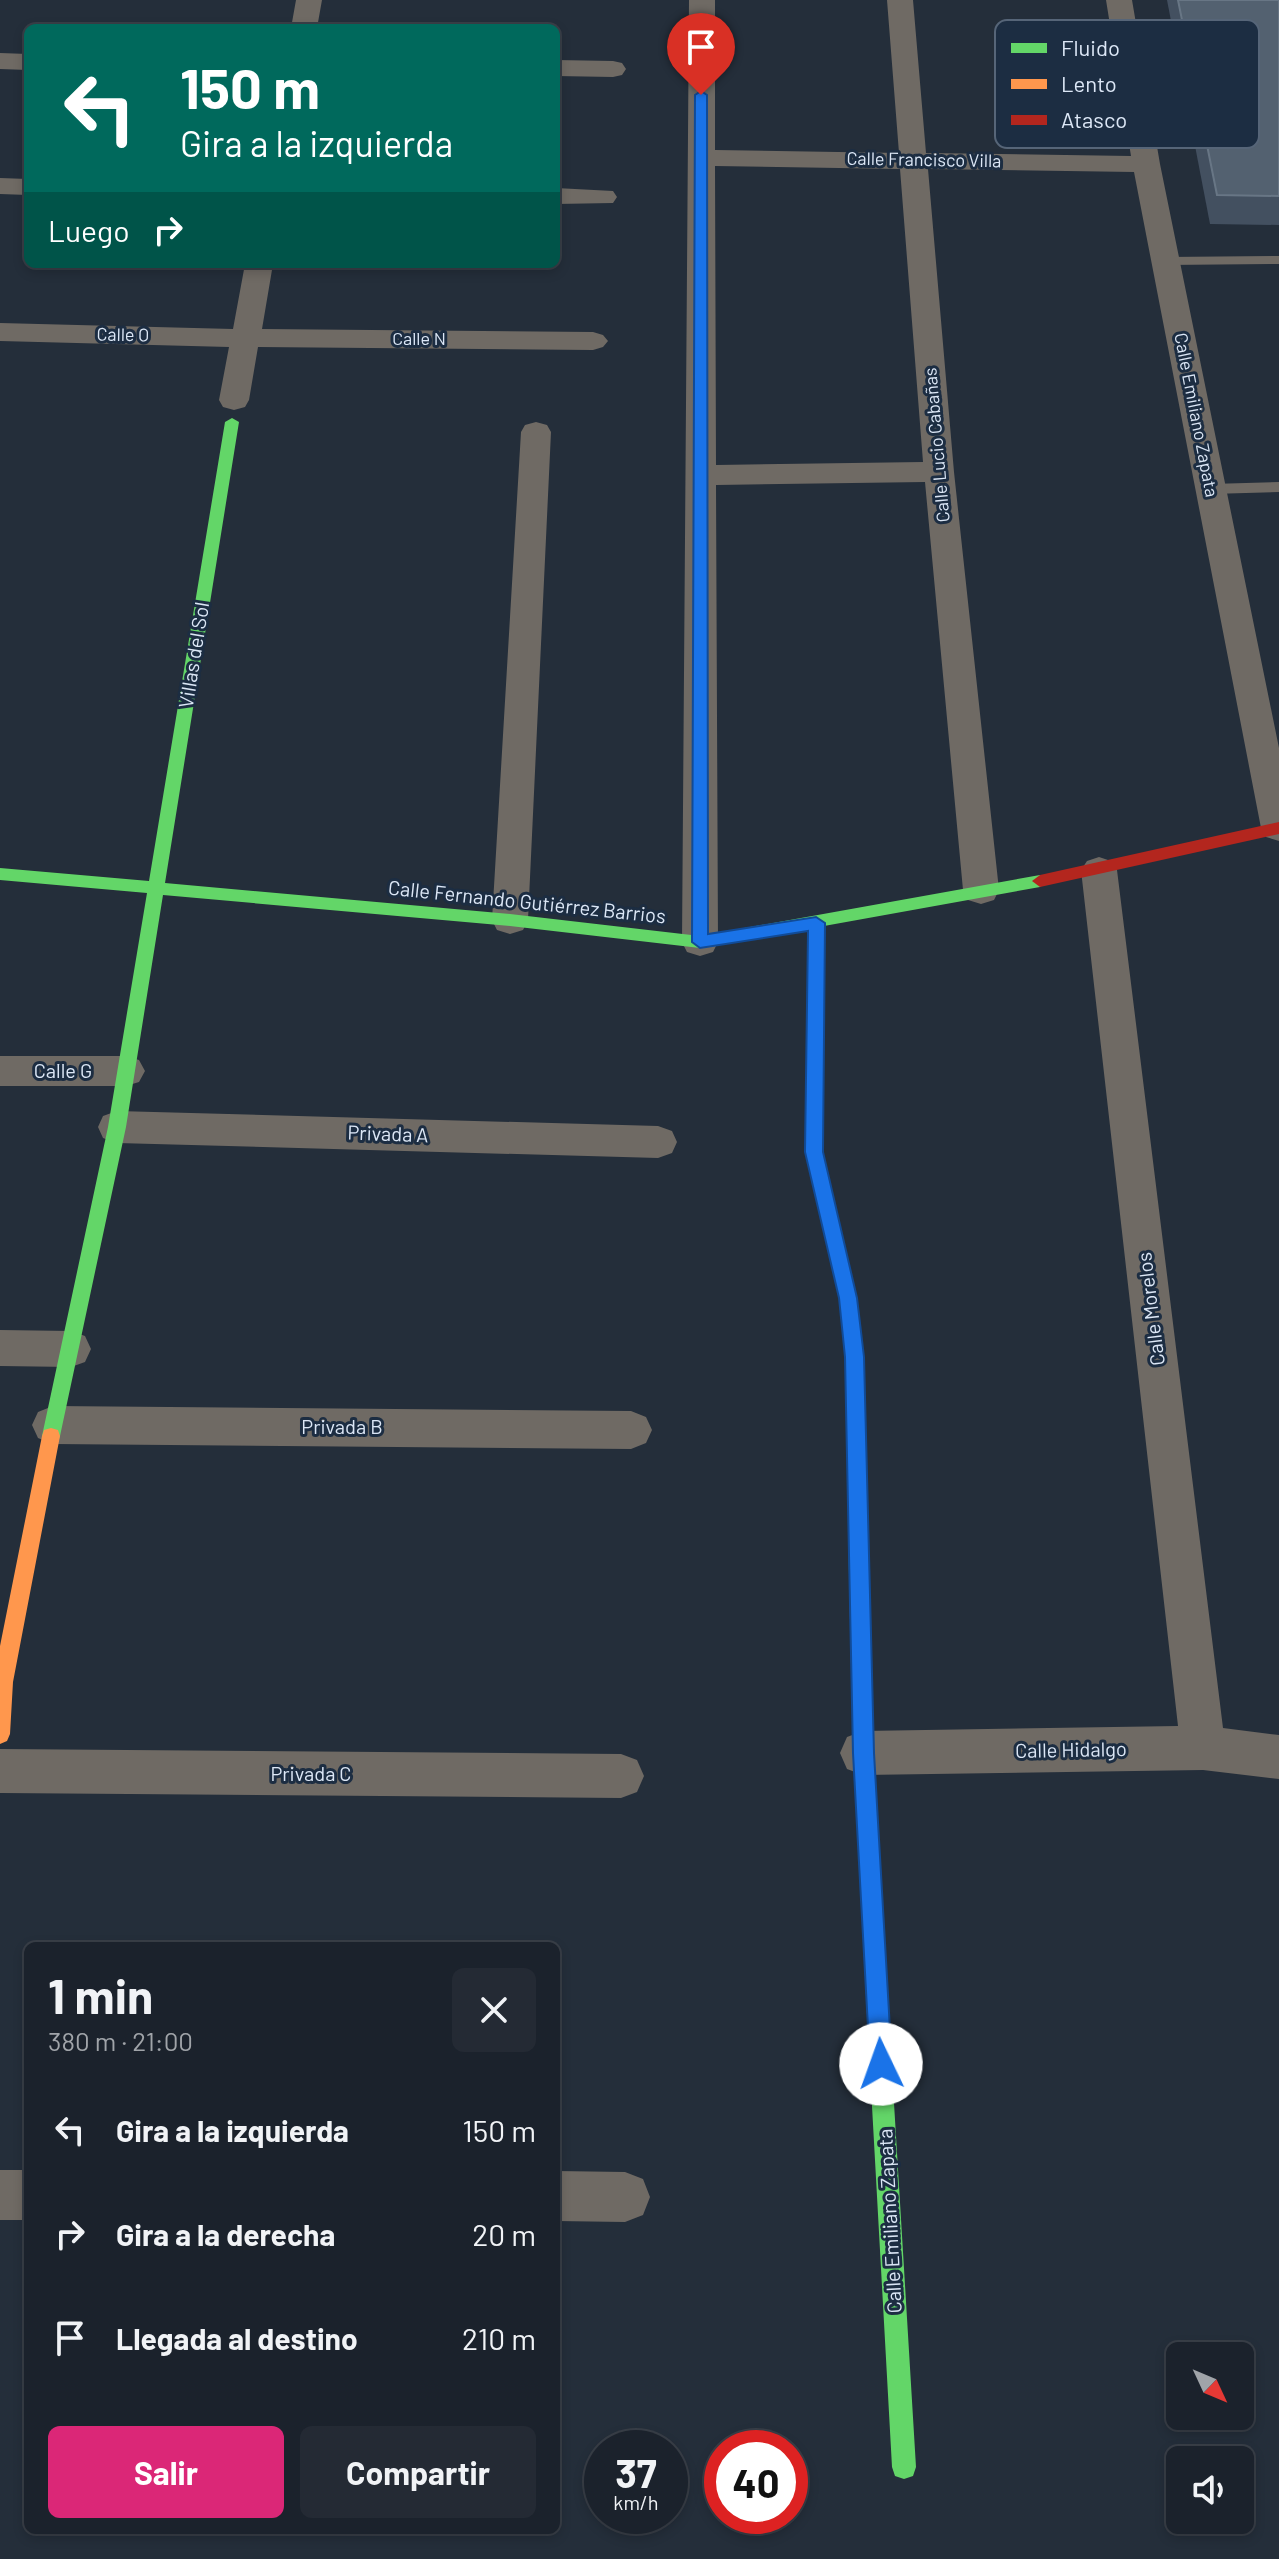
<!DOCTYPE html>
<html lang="es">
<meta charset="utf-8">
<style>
body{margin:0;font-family:Barlow,sans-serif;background:#242a34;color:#f1f3f6;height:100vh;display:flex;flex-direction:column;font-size:30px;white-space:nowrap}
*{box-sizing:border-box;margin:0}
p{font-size:26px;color:#a0a4a9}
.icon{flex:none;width:44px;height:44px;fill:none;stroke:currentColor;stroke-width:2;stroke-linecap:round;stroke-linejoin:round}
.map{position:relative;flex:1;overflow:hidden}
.side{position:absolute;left:24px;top:1942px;width:536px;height:592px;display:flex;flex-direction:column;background:#1b222c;border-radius:12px;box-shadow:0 4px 12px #0003,0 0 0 2px #393f48}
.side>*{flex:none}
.hud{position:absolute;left:24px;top:24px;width:536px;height:244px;border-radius:12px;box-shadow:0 4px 12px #0003,0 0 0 2px #393f48;background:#00695c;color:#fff;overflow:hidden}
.needle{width:52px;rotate:134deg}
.controls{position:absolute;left:1166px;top:2342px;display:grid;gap:16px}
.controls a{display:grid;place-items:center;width:88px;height:88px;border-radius:12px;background:#1b222c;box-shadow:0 4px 12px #0003,0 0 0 2px #393f48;font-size:40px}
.speed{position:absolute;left:584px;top:2430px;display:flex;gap:16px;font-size:40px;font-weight:700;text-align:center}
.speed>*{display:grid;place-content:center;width:104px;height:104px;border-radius:50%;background:#1b222c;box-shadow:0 4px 12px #0003,0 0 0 2px #393f48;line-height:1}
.speed small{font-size:20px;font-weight:400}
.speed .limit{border:12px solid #d22;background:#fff;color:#111}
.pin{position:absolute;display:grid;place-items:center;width:68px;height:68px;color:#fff;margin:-82px -34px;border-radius:50% 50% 50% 0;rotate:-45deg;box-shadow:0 0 8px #0007}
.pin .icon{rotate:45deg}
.me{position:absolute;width:88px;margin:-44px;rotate:357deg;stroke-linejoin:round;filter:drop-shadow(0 0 6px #0008)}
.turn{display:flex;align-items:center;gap:28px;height:168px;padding:0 24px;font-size:36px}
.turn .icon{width:104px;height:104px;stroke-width:2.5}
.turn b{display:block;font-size:56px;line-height:68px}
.then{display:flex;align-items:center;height:76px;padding:0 24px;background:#0003;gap:16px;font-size:30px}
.round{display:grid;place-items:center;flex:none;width:84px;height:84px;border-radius:12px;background:#242a34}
.summary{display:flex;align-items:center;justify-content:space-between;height:136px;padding:0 24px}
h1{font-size:48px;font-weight:700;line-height:60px}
.button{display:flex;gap:16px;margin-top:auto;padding:16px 24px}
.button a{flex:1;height:92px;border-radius:12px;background:#db2777;color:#fff;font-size:32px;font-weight:700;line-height:92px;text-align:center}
.button a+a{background:#242a34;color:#f1f3f6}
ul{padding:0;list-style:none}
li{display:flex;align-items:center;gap:24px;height:104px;padding:0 24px}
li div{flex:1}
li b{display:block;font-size:30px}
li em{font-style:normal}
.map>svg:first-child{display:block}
</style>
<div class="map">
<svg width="1279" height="2559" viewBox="0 0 1279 2559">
<rect width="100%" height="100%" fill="#242e3a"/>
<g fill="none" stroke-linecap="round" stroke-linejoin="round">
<path fill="#6f6a64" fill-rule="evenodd" d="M1279,256v8l-113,1 -7,-4 7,-4z
M1279,482v10l-68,2 -8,-5 8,-5z"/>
<path fill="#6f6a64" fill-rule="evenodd" d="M296,0h26l-5,28h-26z
M689,0h26v150l184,3 -12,-153h26l13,153 205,3 -25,-156h26l28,164 119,584v93l-13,-4 -5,-9 -127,-656 -206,-3 26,303 45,418 -5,10 -13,4 -13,-4 -5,-10 -38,-408 -209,3 2,457 -5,10 -13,4 -13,-4 -5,-10zM715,166l185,3 23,293 -207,3z
M0,53l28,1v16l-28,-1z
M556,60l57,1 9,2 4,6 -4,6 -9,2 -57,-1z
M0,178l28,1v16l-28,-1z
M556,188l57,3 4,6 -4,6 -57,1z
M245,264h28l-11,65 331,3 10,3 5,6 -5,6 -10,3 -335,-3 -9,53 -4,7 -11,3 -11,-3 -4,-7 10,-53 -229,-6v-18l233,6z
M536,422l11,3 4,7 -23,488 -5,10 -13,4 -13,-4 -5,-10 29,-488 4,-7z
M1099,857l12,4 6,9 106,858 56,7v44l-76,-9 -340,5 -16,-6 -7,-16 7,-16 16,-6 315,-5 -97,-856 6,-9z
M0,1056h126l13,4 6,11 -6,11 -13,4h-126z
M117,1111l541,15 14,5 5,11 -5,11 -14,5 -541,-15 -14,-5 -5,-11 5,-11z
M0,1330l71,1 14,5 6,13 -6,13 -14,5 -71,-1z
M53,1406l578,5 15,6 6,13 -6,13 -15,6 -578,-5 -15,-6 -6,-13 6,-13z
M0,1749l621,5 16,6 7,16 -7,16 -16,6 -621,-5z
M0,2170h28v50h-28z
M556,2171l69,1 18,7 7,18 -7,18 -18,7 -69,-1z"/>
<path fill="#63d668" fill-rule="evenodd" d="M232,418l7,4 -74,461 345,31 190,22 340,-61 8,6 -8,6 -216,39 -1,226 34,146 7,59 5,218 -3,6 -7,3 -7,-3 -3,-6 -3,-218 -7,-59 -34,-146 3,-223 -108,19 -190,-22 -347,-31 -37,232 -66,309 -2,6 -7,2 -7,-2 -2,-6 66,-309 39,-234 -147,-13v-12l149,13 76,-459z
M881,2059l8,3 3,8 24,397 -3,9 -9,3 -9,-3 -3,-9 -22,-397 3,-8z"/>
<path fill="#ff974d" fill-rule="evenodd" d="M51,1428l7,2 2,6 -47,246 -3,52 -3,7 -7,3v-98l42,-210 2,-6z
M859,1566l7,3 3,6 4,178 19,317 -3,8 -8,3 -8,-3 -3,-8 -17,-317 -4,-178 3,-6z"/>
<path fill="#b3261e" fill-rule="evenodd" d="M1279,822v12l-239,53 -8,-6 8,-6z"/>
</g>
<path fill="#435060" d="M1167,0h112v225l-69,-1z"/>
<path fill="#536170" stroke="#687685" stroke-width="2" d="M1178,0h101v196l-62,-1z"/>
<path fill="#1a73e8" stroke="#114b97" stroke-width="2" d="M701,91l6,4 1,839 108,-17 9,6 -2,229 34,146 7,59 10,396 18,311 -3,7 -8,4 -8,-4 -3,-7 -17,-311 -8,-396 -6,-59 -34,-146 3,-221 -108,17 -8,-6 3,-847z"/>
<g text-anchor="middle" stroke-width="6" stroke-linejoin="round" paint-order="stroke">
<g font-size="18" fill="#dce7f6" stroke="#1c2d42">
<text transform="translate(924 160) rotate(1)" y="6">Calle Francisco Villa</text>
<text transform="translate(123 335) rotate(1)" y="6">Calle O</text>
<text x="419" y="345">Calle N</text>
<text transform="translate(1196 415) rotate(79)" y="6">Calle Emiliano Zapata</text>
<text transform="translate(937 445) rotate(-95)" y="6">Calle Lucio Cabañas</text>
</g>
<g font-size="20" fill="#dce7f6" stroke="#1c2d42">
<text transform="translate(194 655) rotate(-81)" y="7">Villas del Sol</text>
<text transform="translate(527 902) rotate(6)" y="7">Calle Fernando Gutiérrez Barrios</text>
<text x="63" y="1078">Calle G</text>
<text transform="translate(388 1134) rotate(2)" y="7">Privada A</text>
<text transform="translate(1151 1309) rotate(-97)" y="7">Calle Morelos</text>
<text x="342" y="1434">Privada B</text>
<text transform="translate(1071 1750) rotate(-1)" y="7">Calle Hidalgo</text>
<text x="311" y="1781">Privada C</text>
<text transform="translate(890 2221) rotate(-93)" y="7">Calle Emiliano Zapata</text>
</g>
</g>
<rect x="995" y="20" width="264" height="128" rx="12" fill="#1c2d42" stroke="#566578" stroke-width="2"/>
<rect x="1011" y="43" width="36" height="10" fill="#63d668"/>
<rect x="1011" y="79" width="36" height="10" fill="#ff974d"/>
<rect x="1011" y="115" width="36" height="10" fill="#b3261e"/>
<g font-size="22" fill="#dce7f6">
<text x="1061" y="56">Fluido</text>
<text x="1061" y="92">Lento</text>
<text x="1061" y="128">Atasco</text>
</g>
</svg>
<div class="controls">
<a><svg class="needle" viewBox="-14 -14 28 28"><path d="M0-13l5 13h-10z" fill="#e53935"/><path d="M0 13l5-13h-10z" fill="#a0a4a9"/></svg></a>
<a><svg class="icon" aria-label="sound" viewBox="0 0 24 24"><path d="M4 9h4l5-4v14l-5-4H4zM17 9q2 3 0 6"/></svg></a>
</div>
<div class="speed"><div>37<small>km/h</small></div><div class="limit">40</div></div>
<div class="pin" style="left:701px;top:95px;background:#d93025"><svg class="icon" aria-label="arrive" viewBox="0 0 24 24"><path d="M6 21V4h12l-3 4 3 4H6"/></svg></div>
<svg class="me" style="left:881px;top:2064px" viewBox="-20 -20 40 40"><circle r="19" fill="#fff"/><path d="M0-13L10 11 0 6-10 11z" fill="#1a73e8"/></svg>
<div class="hud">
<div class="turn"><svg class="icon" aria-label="left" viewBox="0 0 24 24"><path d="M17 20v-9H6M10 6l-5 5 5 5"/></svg><div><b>150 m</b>Gira a la izquierda</div></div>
<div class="then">Luego<svg class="icon" aria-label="right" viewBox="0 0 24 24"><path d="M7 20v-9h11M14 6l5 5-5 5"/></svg></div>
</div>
<section class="side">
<div class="summary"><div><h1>1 min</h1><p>380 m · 21:00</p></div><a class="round"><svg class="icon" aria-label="close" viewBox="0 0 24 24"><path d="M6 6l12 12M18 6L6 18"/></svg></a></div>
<ul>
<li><svg class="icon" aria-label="left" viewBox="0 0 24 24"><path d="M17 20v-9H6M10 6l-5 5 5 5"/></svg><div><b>Gira a la izquierda</b></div><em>150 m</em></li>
<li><svg class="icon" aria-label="right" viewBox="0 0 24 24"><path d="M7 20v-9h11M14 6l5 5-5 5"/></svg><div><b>Gira a la derecha</b></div><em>20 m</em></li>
<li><svg class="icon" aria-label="arrive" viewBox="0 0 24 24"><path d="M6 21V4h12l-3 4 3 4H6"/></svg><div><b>Llegada al destino</b></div><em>210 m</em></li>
</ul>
<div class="button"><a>Salir</a><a>Compartir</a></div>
</section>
</div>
